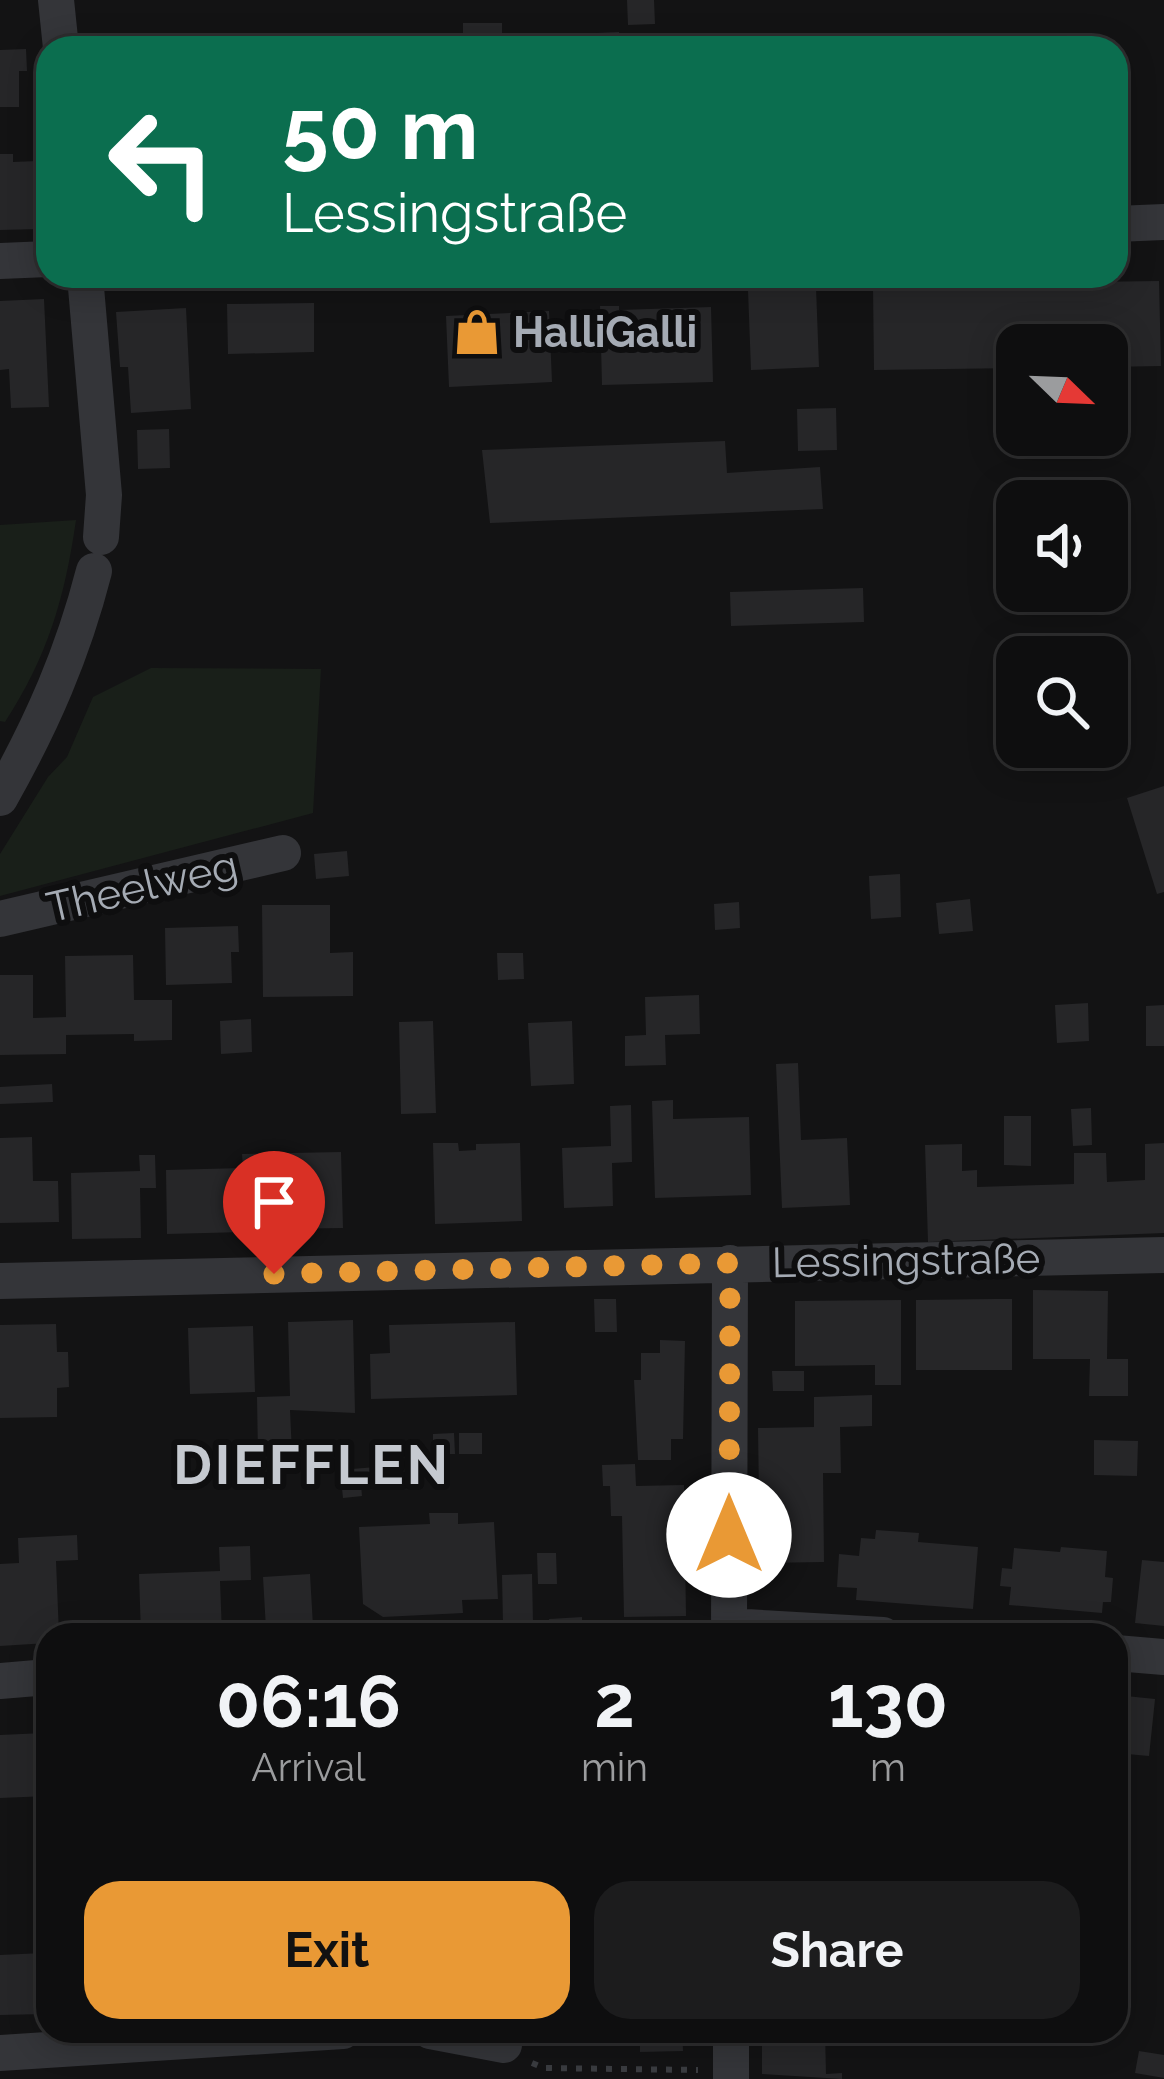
<!DOCTYPE html>
<meta charset="utf-8">
<style>
body{margin:0;font-family:Raleway,sans-serif;background:#1c1c1d;color:#f1f3f6;height:100vh;display:flex;flex-direction:column;font-size:45px;white-space:nowrap}
*{box-sizing:border-box;margin:0}
p{font-size:39px;color:#9b9c9e}
.icon{flex:none;width:66px;height:66px;fill:none;stroke:currentColor;stroke-width:2;stroke-linecap:round;stroke-linejoin:round}
.map{position:relative;flex:1;overflow:hidden}
.sheet{position:absolute;left:36px;top:1623px;width:1092px;height:420px;display:flex;flex-direction:column;background:#0e0e0f;border-radius:36px;box-shadow:0 6px 30px #0003,0 0 0 3px #2e2e2f}
.sheet>*{flex:none}
.banner{position:absolute;left:36px;top:36px;width:1092px;height:252px;border-radius:36px;box-shadow:0 6px 30px #0003,0 0 0 3px #2e2e2f;background:#0b6e4f;color:#fff;overflow:hidden}
.needle{width:78px;rotate:113deg}
.fabs{position:absolute;left:996px;top:324px;display:grid;gap:24px}
.fabs a{display:grid;place-items:center;width:132px;height:132px;border-radius:24px;background:#0e0e0f;box-shadow:0 6px 30px #0003,0 0 0 3px #2e2e2f;font-size:60px}
.pin{position:absolute;display:grid;place-items:center;width:102px;height:102px;color:#fff;margin:-123px -51px;border-radius:50% 50% 50% 0;rotate:-45deg;box-shadow:0 0 12px #0007}
.pin .icon{rotate:45deg}
.me{position:absolute;width:132px;margin:-66px;rotate:0deg;stroke-linejoin:round;filter:drop-shadow(0 0 9px #0008)}
.turn{display:flex;align-items:center;gap:42px;height:252px;padding:0 48px;font-size:54px}
.turn .icon{width:156px;height:156px;stroke-width:2.5}
.turn b{display:block;font-size:84px;line-height:102px}
.eta{display:flex;justify-content:space-evenly;align-items:center;height:204px;text-align:center}
.eta b{font-size:72px;font-weight:700;line-height:84px}
.button{display:flex;gap:24px;margin-top:auto;padding:24px 48px}
.button a{flex:1;height:138px;border-radius:36px;background:#e99935;color:#111;font-size:48px;font-weight:700;line-height:138px;text-align:center}
.button a+a{background:#1c1c1d;color:#f1f3f6}
.map>svg:first-child{display:block}
</style>
<div class="map">
<svg width="1164" height="2079" viewBox="0 0 1164 2079">
<rect width="100%" height="100%" fill="#131314"/>
<path fill="#191f19" d="M76,520c-11,77 -28,136 -71,202l-5,-1v-196z
M151,668l170,1 -8,144 -313,83v-42l48,-77 19,-20 26,-60z"/>
<path fill="#262628" d="M627,0h27l1,24 -27,1z
M463,23h39v25h-21v-7h-18z
M619,32v16h-22l-1,-15z
M26,49l1,22h-8v36h-19v-57z
M0,154h13v8l24,-1 2,68 -39,1z
M1159,281l2,85 -54,1v-22h-90v23l-143,2 -1,-85z
M816,287l3,80 -68,3 -3,-80z
M44,299l5,108 -38,1 -2,-39 -9,1v-69z
M314,303v49l-86,2 -1,-50z
M600,306h19v4l92,-3 2,75 -111,3z
M186,308l5,101 -60,4 -3,-46h-8l-4,-55z
M549,311l3,71 -103,5 -3,-71z
M836,408l1,42 -39,1 -1,-42z
M169,429l1,39 -32,1 -1,-39z
M725,441l2,32 93,-6 3,42 -333,14 -8,-73z
M863,588l1,34 -133,4 -1,-34z
M1164,786v106l-7,2 -30,-96z
M347,851l2,25 -33,3 -2,-25z
M900,874l1,43 -30,2 -2,-43z
M970,899l3,32 -34,3 -3,-31z
M739,902l1,26 -25,2 -1,-26z
M262,905h68v48l23,-1v44l-90,1z
M238,926l1,26h-8l1,31 -66,2 -1,-57z
M497,953h26l1,26 -26,1z
M133,955l1,45h38v40l-38,1v-7l-68,1v19l-66,1v-80h33v43l33,-1 -1,-61z
M699,995l1,39 -35,1 1,30 -41,1v-30l21,-1 -1,-38z
M1088,1003l1,38 -32,2 -2,-38z
M1164,1005v41h-18v-40z
M251,1019l1,33 -31,2 -1,-33z
M433,1021l3,92 -35,1 -2,-92z
M572,1021l2,63 -43,2 -3,-63z
M798,1063l3,77 46,-2 3,67 -68,3 -6,-144z
M52,1084l1,18 -53,2v-17z
M673,1100v19l76,-2 2,78 -96,3 -3,-97z
M631,1105l1,57 -20,1 1,43 -49,2 -2,-60 49,-2 -1,-40z
M1091,1108l1,37 -19,1 -2,-37z
M1004,1116h27v50l-27,-1z
M32,1137l1,44h25l1,41 -59,1v-85z
M433,1143h25l1,8 17,-1v-6l44,-1 2,78 -87,3z
M1164,1143v90l-236,9 -3,-97 37,-1v27l15,-1v17l97,-3v-31h32l1,29 38,-2v-36z
M341,1152l2,76 -69,1v-31l-31,1 1,33 -77,2 -1,-64 77,-2 -1,-14z
M139,1155h16l1,33h-16l1,50 -69,1 -1,-66 69,-2z
M1033,1290l75,1 -1,68h21v37h-39l1,-37h-57z
M594,1299h22l1,33h-22z
M994,1299h18v71h-96v-70z
M901,1300v85h-26v-20l-80,1v-65z
M353,1320l2,93 -65,-3 2,44 -34,1 -1,-58 33,-1 -2,-74z
M515,1322l2,73 -146,4 -1,-45 20,-1 -1,-28z
M56,1324l1,28h11l1,35 -12,1v29l-57,1v-93z
M253,1326l2,66 -65,2 -2,-66z
M660,1340l25,1 -2,98h-12v21h-33l-4,-80h7v-27h19z
M772,1371h32v20h-31z
M872,1395v31l-32,1 1,46h-18l1,89 -64,1 -2,-135 56,-1v-30z
M454,1433l1,21h-22v-20z
M459,1433h23v21h-23z
M1094,1440l44,1 -1,35 -43,-1z
M635,1464l1,22 48,-1 2,131 -62,1 -2,-101h-11l-1,-30h-7l-1,-21z
M376,1467l2,16 -17,2 1,11 -19,2 -3,-28z
M429,1513h29v11l36,-2 4,77 -36,1 1,13 -80,4 -20,-13 -4,-77 71,-3z
M876,1530l43,3 -1,9 60,5 -5,62 -117,-9 1,-12 -20,-1 2,-33 20,2 2,-18 14,1z
M77,1535l1,25 -22,1 3,74h-11v8l-48,3v-82l19,-1 -1,-25z
M250,1546l1,34 -31,1 2,53 -81,1 -2,-61 81,-3 -1,-24z
M1061,1547l46,4 -2,26 8,1 -2,24h-8l-1,11 -93,-8 2,-18 -11,-1 2,-18 10,1 2,-21 46,4z
M537,1553h19l1,31h-19z
M1142,1560l22,2v64l-29,-3z
M310,1574l3,52 -47,3 -3,-52z
M532,1574l1,49 -30,1 -1,-49z
M582,1617v18h-32l-1,-16z
M1116,1695l39,4 -6,57 -33,-3z
M44,1733l4,63 -48,2v-63z
M42,1926h6l-3,88 -45,1v-60l43,-2z
M640,2031h42l1,20 -43,1z
M762,2031h63l1,43 16,-1v6l-80,-5z
M1139,2051l25,4v23l-29,-5z"/>
<g fill="none" stroke-linecap="round" stroke-linejoin="round">
<path stroke="#3a3c40" stroke-width="6" stroke-dasharray="6 9" stroke-linecap="butt" d="M532,2063l12,5 154,2"/>
<path stroke="#343539" stroke-width="36" d="M56,0l5,48
M1116,224l48,-2
M0,261l48,-2
M85,276l19,219 -3,42
M0,798c42,-74 73,-145 94,-227
M0,919l283,-66
M0,1281l1164,-26
M729,1626l154,9
M729,1635l1,-372
M1116,1653l48,4
M0,1681l48,-4
M430,2031l74,14
M731,2031v48
M0,2053l343,-22"/>
</g>
<g fill="none" stroke-linecap="round" stroke-linejoin="round">
<path stroke="#e99935" stroke-width="21" stroke-dasharray="0 37.8" d="M274,1274l456,-11 -1,272"/>
</g>
<defs>
<symbol id="shop-bare" viewBox="-9 -9 18 18"><path d="M-5-2.5h2.3a2.7 3.5 0 0 1 5.4 0H5L5.5 6h-11ZM-1.5-2.5h3a1.5 2.3 0 0 0-3 0Z" fill="#e99935" stroke="#0e0e0f" stroke-width="2.5" paint-order="stroke"/></symbol>
</defs>
<g fill-rule="evenodd">
<use href="#shop-bare" x="444" y="299" width="66" height="66"/>
</g>
<g text-anchor="middle" stroke-width="12" stroke-linejoin="round" paint-order="stroke">
<g font-size="42" font-weight="bold" fill="#a5abb4" stroke="#0e0e0f" text-anchor="start">
<text x="513" y="347">HalliGalli</text>
</g>
<g font-size="42" fill="#a5abb4" stroke="#0e0e0f">
<text transform="translate(142 886) rotate(-13)" y="15">Theelweg</text>
<text transform="translate(906 1260) rotate(-1)" y="15">Lessingstraße</text>
</g>
<g font-size="54" font-weight="bold" letter-spacing="3" fill="#c5c9d0" stroke="#0e0e0f">
<text x="312" y="1484">DIEFFLEN</text>
</g>
</g>
</svg>
<div class="fabs">
<a><svg class="needle" viewBox="-14 -14 28 28"><path d="M0-13l5 13h-10z" fill="#e53935"/><path d="M0 13l5-13h-10z" fill="#9b9c9e"/></svg></a>
<a><svg class="icon" aria-label="sound" viewBox="0 0 24 24"><path d="M4 9h4l5-4v14l-5-4H4zM17 9q2 3 0 6"/></svg></a>
<a><svg class="icon" aria-label="search" viewBox="0 0 24 24"><circle cx="10" cy="10" r="6"/><path d="M15 15l6 6"/></svg></a>
</div>
<div class="pin" style="left:274px;top:1274px;background:#d93025"><svg class="icon" aria-label="arrive" viewBox="0 0 24 24"><path d="M6 21V4h12l-3 4 3 4H6"/></svg></div>
<svg class="me" style="left:729px;top:1535px" viewBox="-20 -20 40 40"><circle r="19" fill="#fff"/><path d="M0-13L10 11 0 6-10 11z" fill="#e99935"/></svg>
<div class="banner">
<div class="turn"><svg class="icon" aria-label="left" viewBox="0 0 24 24"><path d="M17 20v-9H6M10 6l-5 5 5 5"/></svg><div><b>50 m</b>Lessingstraße</div></div>
</div>
<section class="sheet">
<div class="eta">
<div><b>06:16</b><p>Arrival</p></div>
<div><b>2</b><p>min</p></div>
<div><b>130</b><p>m</p></div>
</div>
<div class="button"><a>Exit</a><a>Share</a></div>
</section>
</div>
